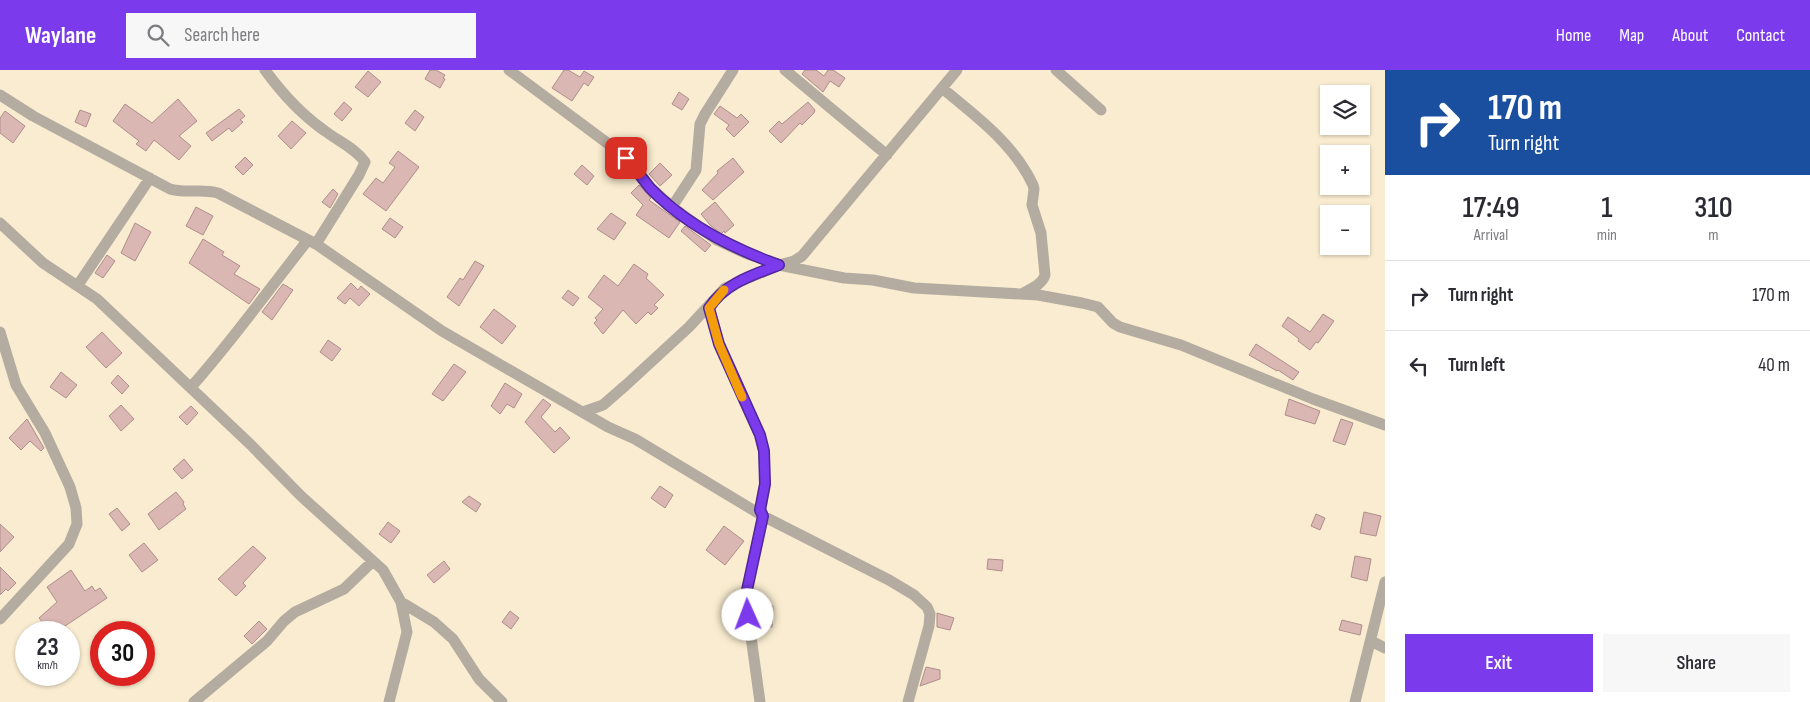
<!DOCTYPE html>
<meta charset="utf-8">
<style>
body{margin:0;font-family:"Sofia Sans Condensed",sans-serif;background:#f7f7f7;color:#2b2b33;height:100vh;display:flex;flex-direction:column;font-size:19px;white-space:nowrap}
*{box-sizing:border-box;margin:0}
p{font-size:16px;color:#7c7c81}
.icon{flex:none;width:28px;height:28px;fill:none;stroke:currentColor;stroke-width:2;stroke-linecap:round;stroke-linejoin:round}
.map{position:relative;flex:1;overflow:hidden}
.drawer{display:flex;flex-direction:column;background:#fff;width:425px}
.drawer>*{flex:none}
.top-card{background:#1a4fa0;color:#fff;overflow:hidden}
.fabs{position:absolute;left:1320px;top:15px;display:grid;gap:10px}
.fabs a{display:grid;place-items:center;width:50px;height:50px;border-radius:0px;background:#fff;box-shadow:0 1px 4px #0004;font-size:25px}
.speed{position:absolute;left:15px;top:551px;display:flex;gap:10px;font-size:25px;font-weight:700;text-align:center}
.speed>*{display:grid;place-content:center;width:65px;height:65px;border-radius:50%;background:#fff;box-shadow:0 1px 4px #0004;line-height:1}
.speed small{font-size:12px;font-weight:400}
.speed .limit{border:8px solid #d22;background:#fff;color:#111}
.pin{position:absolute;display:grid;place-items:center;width:42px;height:42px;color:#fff;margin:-21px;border-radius:10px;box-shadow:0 2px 8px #0006}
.me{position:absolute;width:55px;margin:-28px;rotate:358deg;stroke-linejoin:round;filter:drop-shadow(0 0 4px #0008)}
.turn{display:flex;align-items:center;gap:18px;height:105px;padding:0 20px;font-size:22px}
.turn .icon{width:65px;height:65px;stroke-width:2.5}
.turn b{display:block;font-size:35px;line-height:42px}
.eta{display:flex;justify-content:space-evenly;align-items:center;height:85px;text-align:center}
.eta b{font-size:30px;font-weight:600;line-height:35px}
.cta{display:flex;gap:10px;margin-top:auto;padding:10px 20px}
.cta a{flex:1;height:58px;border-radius:0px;background:#7c3aed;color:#fff;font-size:20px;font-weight:600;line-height:58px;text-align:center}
.cta a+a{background:#f7f7f7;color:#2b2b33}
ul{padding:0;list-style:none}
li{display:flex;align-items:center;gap:15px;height:70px;padding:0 20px;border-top:1px solid #e1e1e2}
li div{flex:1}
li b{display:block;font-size:19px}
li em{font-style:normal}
header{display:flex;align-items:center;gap:30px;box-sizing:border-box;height:70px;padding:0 25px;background:#7c3aed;color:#fff}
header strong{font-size:24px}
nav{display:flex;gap:28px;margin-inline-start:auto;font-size:18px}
.search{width:350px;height:45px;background:#f7f7f7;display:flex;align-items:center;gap:12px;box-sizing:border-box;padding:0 18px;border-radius:0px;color:#7c7c81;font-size:19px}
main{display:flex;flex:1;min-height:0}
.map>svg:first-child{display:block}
</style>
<header>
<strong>Waylane</strong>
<div class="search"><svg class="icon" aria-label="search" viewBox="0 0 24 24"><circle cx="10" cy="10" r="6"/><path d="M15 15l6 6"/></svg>Search here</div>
<nav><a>Home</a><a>Map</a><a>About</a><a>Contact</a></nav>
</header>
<main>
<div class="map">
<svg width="1385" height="632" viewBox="0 0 1385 632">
<rect width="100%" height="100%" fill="#f9ecd0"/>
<path fill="#dab7b3" stroke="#af8e8b" d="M430,0h6l9,5 -2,3 2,1 -5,9 -15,-9z
M564,0h4l12,7 4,-6 10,6 -6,9 -4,-3 -12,18 -20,-13z
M805,0h11l8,6 4,-6h5l12,8 -6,9 -9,-6 -7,11 -21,-18z
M368,1l13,11 -13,15 -13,-10z
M679,22l10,7 -7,11 -10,-6z
M178,29l19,22 -18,15 12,10 -12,14 -25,-20 -8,11 -10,-7 3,-3 -26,-20 12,-17 27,19z
M344,32l8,7 -10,12 -8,-7z
M808,32l7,8 -1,3 -12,12 -2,-2 -19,20 -12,-12 10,-10 3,3z
M720,36l17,12 4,-4 8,8 -15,15 -8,-8 3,-4 -15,-11z
M239,39l6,7 -5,4 3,2 -11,10 -3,-4 -17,13 -6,-8z
M80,40l11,4 -5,13 -11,-5z
M415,40l9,7 -9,14 -10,-8z
M5,41l20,15 -12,17 -13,-10v-15z
M292,51l14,12 -15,16 -13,-13z
M398,81l21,16 -33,44 -23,-17 13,-16 7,5 12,-16 -6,-4z
M245,87l8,8 -10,10 -8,-8z
M733,88l11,14 -31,28 -11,-10 16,-17 -1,-2z
M660,93l12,12 -12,11 -11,-12z
M582,95l12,11 -7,9 -13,-11z
M639,115l12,13 -2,2 31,22 -11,16 -33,-23 7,-10 -12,-12z
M333,119l5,5 -8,14 -8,-6z
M715,132l19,23 -9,8 -1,-2 -3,3 -11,-9 -9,-11z
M196,137l17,9 -10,19 -17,-9z
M611,143l15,10 -12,17 -17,-11z
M390,148l13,9 -8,11 -13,-9z
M135,153l16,9 -16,29 -14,-8z
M685,156l26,19 -6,7 -24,-21z
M203,169l21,13 -2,3 18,11 -6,8 26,15 -11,15 -60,-41z
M107,185l8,6 -12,17 -8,-5z
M475,191l9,5 -25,40 -12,-9 13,-19 3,2z
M634,194l14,10 -2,4 18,17 -10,10 4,3 -7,7 -3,-3 -12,12 -13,-14 -20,24 -9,-11 3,-3 -2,-2 8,-9 -15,-12 16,-22 14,11z
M351,213l7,7 3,-4 9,8 -11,12 -9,-8 -5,6 -8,-6z
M283,214l10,6 -21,30 -10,-8z
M568,220l11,8 -6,8 -11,-8z
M494,239l22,17 -14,18 -22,-17z
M1323,244l11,7 -16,22 -2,-1 -6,8 -12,-9 1,-2 -17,-13 6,-9 22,15z
M102,262l20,21 -16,15 -20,-21z
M328,270l13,9 -9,12 -12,-9z
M1256,274l43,28 -6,8 -15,-10 -1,1 -28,-16z
M454,294l12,8 -23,29 -11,-7z
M61,302l16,13 -11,13 -16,-11z
M118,305l11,11 -7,8 -11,-11z
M505,313l17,11 -8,14 -7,-4 -7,10 -9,-8z
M543,329l8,6 -10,12 14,15 5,-5 10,11 -16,15 -29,-31z
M1289,329l31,12 -5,13 -30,-9z
M121,335l13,14 -13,12 -12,-15z
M191,336l7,7 -11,12 -8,-8z
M27,349l17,29 -3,3 -11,-10 -9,9 -12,-12z
M1341,349l12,4 -8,22 -12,-4z
M184,389l9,11 -11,9 -9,-10z
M660,416l13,9 -8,13 -14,-10z
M176,422l8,10 -1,2 3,5 -27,21 -11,-16z
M469,426l12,8 -5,8 -14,-10z
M117,438l13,16 -8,7 -13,-17z
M1364,442l17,4 -5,20 -16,-3z
M1316,444l9,4 -5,12 -9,-4z
M388,452l12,9 -9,12 -12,-9z
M0,454l14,13 -14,15z
M724,456l20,15 -19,24 -19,-15z
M144,473l14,17 -16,12 -13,-17z
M253,476l13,12 -23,25 3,3 -10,10 -18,-17z
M1355,486l16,3 -4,22 -16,-4z
M988,489l15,1 -1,11 -15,-2z
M444,491l6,8 -16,14 -7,-8z
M0,497l16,16 -8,8 -2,-2 -6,6z
M71,500l14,21 7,-5 3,5 5,-3 7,10 -51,34h-6l-11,-14 18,-16 -10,-15z
M763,536h10l-1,21h-10z
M510,541l9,7 -8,11 -9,-7z
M937,543l17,5 -4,12 -13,-3z
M1342,550l20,5 -2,10 -21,-5z
M259,551l8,8 -15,15 -8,-8z
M926,597l14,3v9l-20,7z"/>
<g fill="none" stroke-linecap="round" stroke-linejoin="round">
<path stroke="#b4aca0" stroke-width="11" d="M265,0c16,22 37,45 60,61 13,10 30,17 40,31l-6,13 -43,69
M509,0l117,87 25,31 21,19 45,33 28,13 34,12 65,13 29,2 41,8 124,7 44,8 16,4 15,16 7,4 61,18 132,54 72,26
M785,0l102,85
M1056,0l45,40
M942,18c35,29 72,56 91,97l1,4 -2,16 9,28 4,42c-3,10 -15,14 -23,19
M0,25l33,21 137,73c16,5 31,-1 48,4l98,51 126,87 166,96 27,12 128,77 126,64 25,15 13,12 3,7 -1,12 -21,76
M672,137l24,-37 4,-46 5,-10 28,-44
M0,153l43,40 54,36 154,146 50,51 82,74 18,32 33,20 19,17 26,40 23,23
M78,215l72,-107
M709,237l10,37 41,91 4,16 1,33 -4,25 2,7 -16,74 1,25 12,87
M0,262l16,53 29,48 25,54 6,21 1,16 -8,20 -69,75
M191,317c42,-47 78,-98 117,-147
M583,342l20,-7 23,-20 63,-58 36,-39 54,-23 15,-4 8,-5 155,-186
M1371,571l14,7
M194,632l73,-61 17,-20 11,-9 49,-23 29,-28
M389,632l18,-70 -6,-30
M1355,632l30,-120"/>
</g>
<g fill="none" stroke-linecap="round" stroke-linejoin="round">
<defs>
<path id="route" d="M626,88c8,9 16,20 24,30 36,37 81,60 129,77 -26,10 -54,18 -70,43l10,36 41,91 4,16 1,33 -5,26 3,6 -16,74 1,25"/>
</defs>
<use href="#route" stroke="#51269a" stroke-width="12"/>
<use href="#route" stroke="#7c3aed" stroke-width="9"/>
<path stroke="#f59e0b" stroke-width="9" d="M724,220l-15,18 10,36 23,53"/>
</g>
</svg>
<div class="fabs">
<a><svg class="icon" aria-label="layers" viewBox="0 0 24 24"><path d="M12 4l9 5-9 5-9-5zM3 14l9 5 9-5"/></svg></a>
<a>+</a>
<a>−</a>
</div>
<div class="speed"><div>23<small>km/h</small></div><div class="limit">30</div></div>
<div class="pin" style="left:626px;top:88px;background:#d93025"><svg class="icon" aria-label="arrive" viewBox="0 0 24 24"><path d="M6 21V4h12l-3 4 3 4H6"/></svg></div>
<svg class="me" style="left:748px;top:545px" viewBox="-20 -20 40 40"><circle r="19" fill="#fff"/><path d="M0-13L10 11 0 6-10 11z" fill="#7c3aed"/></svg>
</div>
<section class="drawer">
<div class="top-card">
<div class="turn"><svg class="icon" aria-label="right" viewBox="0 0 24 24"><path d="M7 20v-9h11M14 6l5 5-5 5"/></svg><div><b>170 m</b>Turn right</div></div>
</div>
<div class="eta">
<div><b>17:49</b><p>Arrival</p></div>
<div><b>1</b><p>min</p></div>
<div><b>310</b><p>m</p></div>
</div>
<ul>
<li><svg class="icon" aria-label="right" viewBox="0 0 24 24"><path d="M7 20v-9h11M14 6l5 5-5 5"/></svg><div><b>Turn right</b></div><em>170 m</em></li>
<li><svg class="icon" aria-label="left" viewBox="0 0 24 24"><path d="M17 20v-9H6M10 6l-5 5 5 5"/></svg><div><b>Turn left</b></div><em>40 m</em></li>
</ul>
<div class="cta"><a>Exit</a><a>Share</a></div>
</section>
</main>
